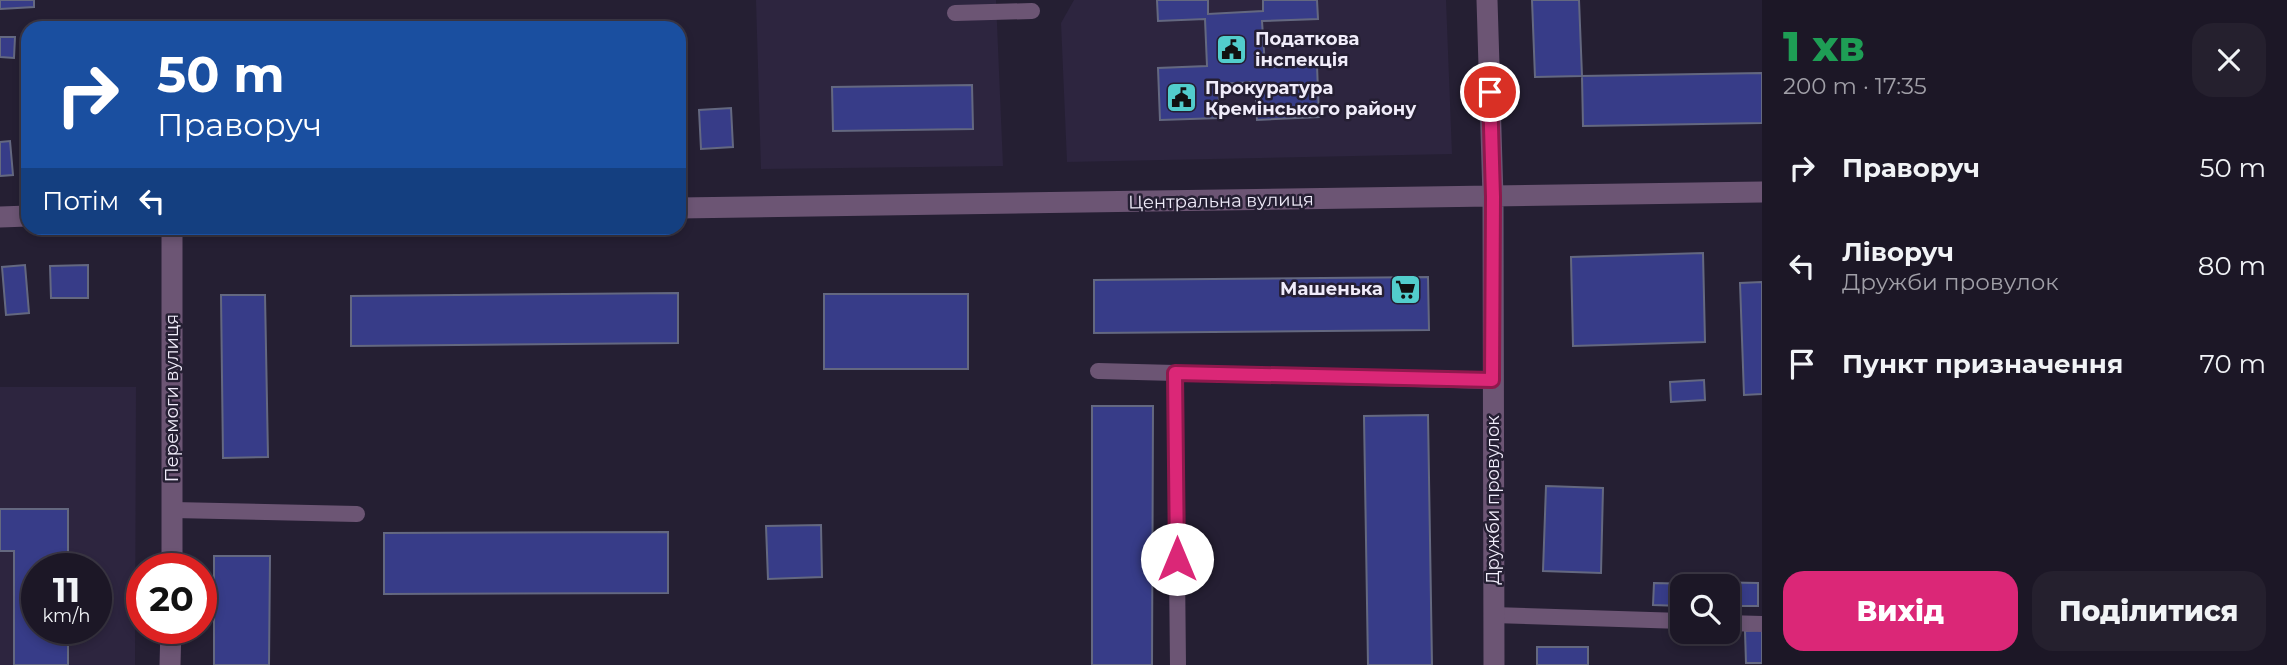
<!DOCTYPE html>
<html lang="uk">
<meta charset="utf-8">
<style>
body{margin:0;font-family:Montserrat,sans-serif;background:#25202e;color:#f1f3f6;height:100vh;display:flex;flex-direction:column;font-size:26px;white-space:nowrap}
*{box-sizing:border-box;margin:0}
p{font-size:23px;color:#a09fa7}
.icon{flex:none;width:38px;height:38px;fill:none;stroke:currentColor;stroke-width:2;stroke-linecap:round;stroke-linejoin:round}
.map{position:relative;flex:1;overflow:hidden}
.details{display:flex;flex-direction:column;background:#1c1726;width:525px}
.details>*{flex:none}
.guide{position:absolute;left:21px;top:21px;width:665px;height:214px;border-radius:21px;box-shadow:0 4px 10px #0003,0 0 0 2px #3a3643;background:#1a4fa0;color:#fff;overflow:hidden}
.buttons{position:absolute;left:1670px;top:574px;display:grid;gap:14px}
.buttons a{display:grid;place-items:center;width:70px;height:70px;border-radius:14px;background:#1c1726;box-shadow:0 4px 10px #0003,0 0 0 2px #3a3643;font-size:35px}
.speed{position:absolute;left:21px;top:553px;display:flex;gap:14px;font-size:35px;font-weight:700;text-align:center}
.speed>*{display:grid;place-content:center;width:91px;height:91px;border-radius:50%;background:#1c1726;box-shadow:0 4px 10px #0003,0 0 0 2px #3a3643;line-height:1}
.speed small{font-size:18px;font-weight:400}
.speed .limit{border:10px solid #d22;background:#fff;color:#111}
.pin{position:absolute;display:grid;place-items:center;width:60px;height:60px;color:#fff;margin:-30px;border:4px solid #fff;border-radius:50%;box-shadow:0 2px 7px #0007}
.me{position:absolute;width:77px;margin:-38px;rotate:0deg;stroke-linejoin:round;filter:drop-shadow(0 0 5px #0008)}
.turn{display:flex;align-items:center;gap:24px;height:147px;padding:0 21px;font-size:32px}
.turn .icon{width:91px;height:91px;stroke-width:2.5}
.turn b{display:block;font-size:49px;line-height:60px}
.then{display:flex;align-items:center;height:66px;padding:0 21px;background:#0003;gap:14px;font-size:26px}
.round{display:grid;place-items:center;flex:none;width:74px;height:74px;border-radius:21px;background:#25202e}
.overview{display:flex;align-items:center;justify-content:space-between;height:119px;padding:0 21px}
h1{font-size:42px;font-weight:800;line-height:52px;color:#1e9e55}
.cta{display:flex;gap:14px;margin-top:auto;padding:14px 21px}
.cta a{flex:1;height:80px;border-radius:21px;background:#db2777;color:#fff;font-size:28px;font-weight:800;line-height:80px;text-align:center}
.cta a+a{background:#25202e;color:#f1f3f6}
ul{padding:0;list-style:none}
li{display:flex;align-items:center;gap:21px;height:98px;padding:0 21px}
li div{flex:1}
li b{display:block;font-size:26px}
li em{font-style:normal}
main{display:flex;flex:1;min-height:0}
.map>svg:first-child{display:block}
</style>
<main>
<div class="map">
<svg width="1762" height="665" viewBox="0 0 1762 665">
<rect width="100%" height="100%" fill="#251f33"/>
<path fill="#2d253f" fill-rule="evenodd" d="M756,0h240l7,166 -242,3z
M1074,0h372l6,154 -385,8 -6,-139z
M0,387h136l-1,278h-135zM37,569h59v59h-59z"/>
<path fill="#373c88" stroke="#646880" stroke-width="2" d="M0,0h34v7l-34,2z
M1157,0h51v14l55,-3v-11h54l1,19 -56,2 3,46 52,-2 2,52 -62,3 -2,-38 -37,2 2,34 -60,2 -2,-52 49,-2 -2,-47 -47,2z
M1532,0h47l3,76 -47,1z
M0,37h15l-1,21 -14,-1z
M1762,73v50l-179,3 -1,-50z
M972,85l1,44 -140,2 -1,-44z
M731,108l2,39 -32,2 -2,-39z
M10,141l3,34 -13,1v-34z
M1703,253l2,89 -132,4 -2,-89z
M25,265l4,48 -23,2 -4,-48z
M88,265v33h-37l-1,-32z
M1428,277l1,53 -335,3v-53z
M1762,282v112l-18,1 -4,-112z
M678,293v50l-327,3v-50z
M824,294h144v75h-144z
M221,295h44l3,162 -45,1z
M1704,380l1,20 -34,2 -1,-20z
M1092,406h61l-1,259h-60z
M1428,415l4,250h-64l-4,-249z
M1546,486l57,2 -2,85 -58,-2z
M0,509h68v60h-31v59h31v37h-54v-114h-14z
M821,525l1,52 -54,2 -2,-53z
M668,532v61l-284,1v-61z
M214,556h56l-1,109h-55z
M1707,582l51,1v23h-31v-20h-20z
M1654,583l40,1v2h-12v20l-29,-1z
M1762,630v33h-16l-1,-32z
M1537,647h51v18h-51z"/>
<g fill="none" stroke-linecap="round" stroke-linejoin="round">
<path stroke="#6c5574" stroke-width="16" d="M955,13l77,-2
M1098,371l394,10
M1175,373l3,292
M173,510l184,4
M1493,615l189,6
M1727,623l35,1"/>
<path stroke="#6c5574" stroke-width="21" d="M1487,0l6,197 1,468
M679,208l1083,-16
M0,217l28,-1
M172,569v-341
M170,665l1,-37"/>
</g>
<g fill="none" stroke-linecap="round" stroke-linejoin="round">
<defs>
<path id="route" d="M1177,559l-2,-186 317,7 1,-183 -3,-105"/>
</defs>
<use href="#route" stroke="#8e194d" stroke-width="18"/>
<use href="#route" stroke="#db2777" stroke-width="12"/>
</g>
<defs>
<symbol id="civic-square" viewBox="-11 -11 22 22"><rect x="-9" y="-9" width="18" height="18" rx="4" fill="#52cdcc" stroke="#251f33"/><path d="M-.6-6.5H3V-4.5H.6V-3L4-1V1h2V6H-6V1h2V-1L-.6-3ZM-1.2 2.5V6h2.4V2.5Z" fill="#111"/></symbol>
<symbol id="supermarket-square" viewBox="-11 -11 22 22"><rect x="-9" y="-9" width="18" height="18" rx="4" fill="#52cdcc" stroke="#251f33"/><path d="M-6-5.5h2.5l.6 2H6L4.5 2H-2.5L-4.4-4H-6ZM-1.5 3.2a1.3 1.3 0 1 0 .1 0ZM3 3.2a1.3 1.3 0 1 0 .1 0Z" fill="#111"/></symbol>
</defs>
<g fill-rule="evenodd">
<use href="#civic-square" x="1214" y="32" width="35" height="35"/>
<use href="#civic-square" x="1164" y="80" width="35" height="35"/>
<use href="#supermarket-square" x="1388" y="272" width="35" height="35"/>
</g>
<g text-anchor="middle" stroke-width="5" stroke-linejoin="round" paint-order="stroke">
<g font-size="18" font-weight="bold" fill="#f0ecfa" stroke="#251f33" text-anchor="start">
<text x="1255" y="45">Податкова<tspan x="1255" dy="21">інспекція</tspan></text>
<text x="1205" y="94">Прокуратура<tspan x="1205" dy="21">Кремінського району</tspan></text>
<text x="1383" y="295" text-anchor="end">Машенька</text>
</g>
<g font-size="18" fill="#f0ecfa" stroke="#251f33">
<text transform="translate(1221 201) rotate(-1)" y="6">Центральна вулиця</text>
<text transform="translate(172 398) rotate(-90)" y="6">Перемоги вулиця</text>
<text transform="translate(1493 500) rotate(-90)" y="6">Дружби провулок</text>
</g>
</g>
</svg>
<div class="buttons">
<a><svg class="icon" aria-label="search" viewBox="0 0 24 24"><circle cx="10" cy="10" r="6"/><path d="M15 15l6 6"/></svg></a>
</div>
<div class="speed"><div>11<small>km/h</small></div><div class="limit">20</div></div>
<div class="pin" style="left:1490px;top:92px;background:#d93025"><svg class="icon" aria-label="arrive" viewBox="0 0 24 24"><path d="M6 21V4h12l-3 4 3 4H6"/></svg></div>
<svg class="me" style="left:1177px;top:559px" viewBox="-20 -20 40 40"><circle r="19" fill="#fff"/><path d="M0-13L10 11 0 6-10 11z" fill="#db2777"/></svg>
<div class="guide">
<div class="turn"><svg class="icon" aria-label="right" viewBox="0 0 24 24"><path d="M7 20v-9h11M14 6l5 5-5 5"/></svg><div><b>50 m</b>Праворуч</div></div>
<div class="then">Потім<svg class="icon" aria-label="left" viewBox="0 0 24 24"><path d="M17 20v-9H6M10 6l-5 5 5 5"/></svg></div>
</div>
</div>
<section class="details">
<div class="overview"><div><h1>1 хв</h1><p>200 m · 17:35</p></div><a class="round"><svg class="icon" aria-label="close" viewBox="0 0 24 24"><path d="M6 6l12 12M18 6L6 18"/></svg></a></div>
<ul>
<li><svg class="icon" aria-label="right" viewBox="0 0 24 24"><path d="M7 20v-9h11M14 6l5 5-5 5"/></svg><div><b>Праворуч</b></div><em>50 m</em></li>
<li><svg class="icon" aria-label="left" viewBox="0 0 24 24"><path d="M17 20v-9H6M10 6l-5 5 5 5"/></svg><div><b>Ліворуч</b><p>Дружби провулок</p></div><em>80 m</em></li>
<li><svg class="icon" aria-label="arrive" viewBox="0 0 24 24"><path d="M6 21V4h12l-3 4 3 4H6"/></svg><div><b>Пункт призначення</b></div><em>70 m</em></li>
</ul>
<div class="cta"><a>Вихід</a><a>Поділитися</a></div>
</section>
</main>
